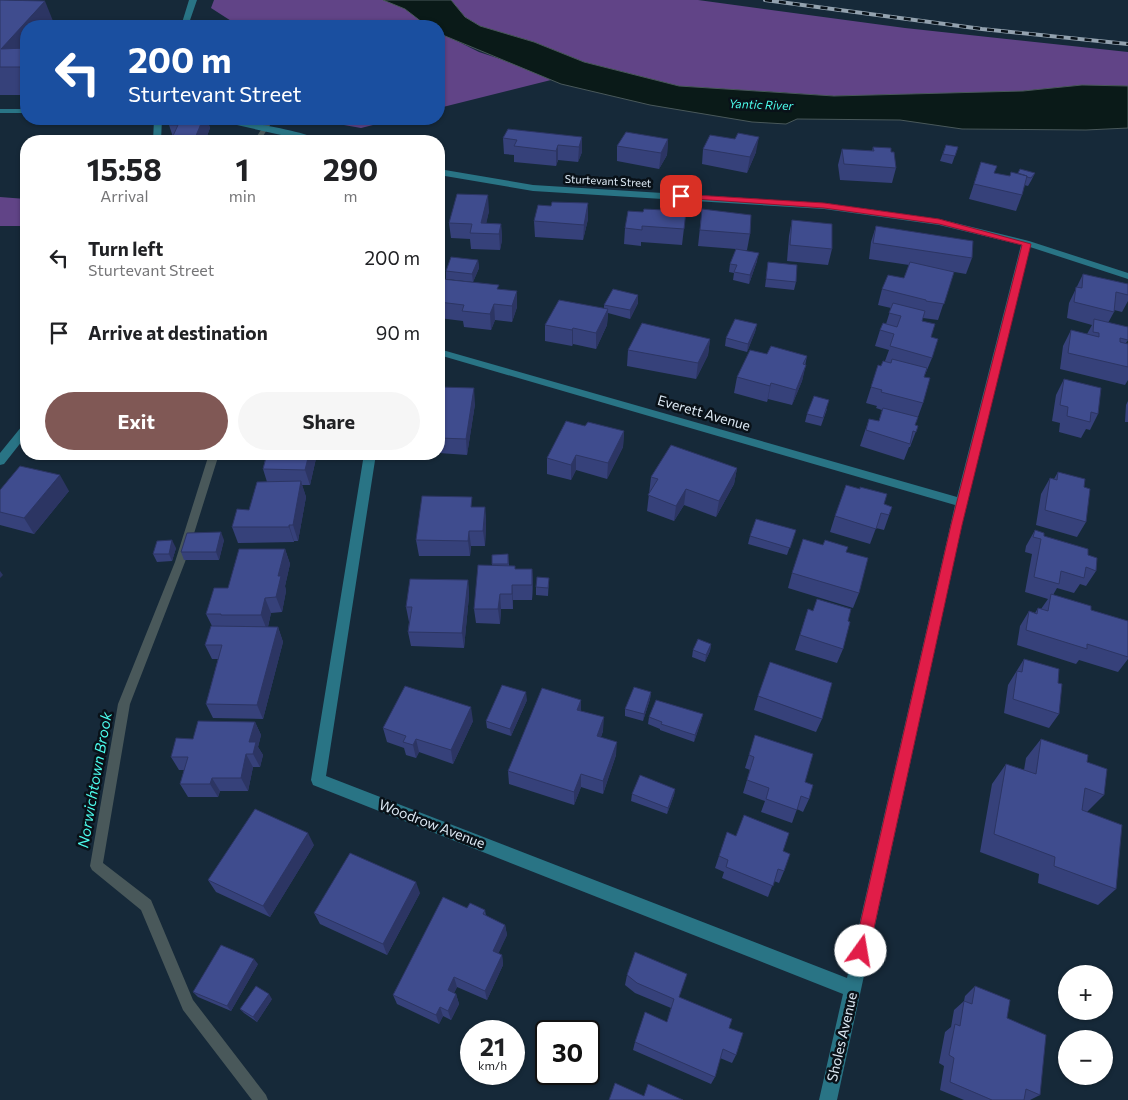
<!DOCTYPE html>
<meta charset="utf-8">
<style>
body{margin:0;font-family:Commissioner,sans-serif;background:#f6f6f6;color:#202124;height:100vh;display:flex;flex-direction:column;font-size:19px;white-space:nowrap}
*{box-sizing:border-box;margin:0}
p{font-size:16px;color:#757577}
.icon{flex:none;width:28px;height:28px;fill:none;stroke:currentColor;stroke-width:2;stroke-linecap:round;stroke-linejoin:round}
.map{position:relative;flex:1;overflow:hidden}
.panel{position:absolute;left:20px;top:135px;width:425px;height:325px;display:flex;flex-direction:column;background:#fff;border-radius:20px;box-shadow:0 1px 4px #0004}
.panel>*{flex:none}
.hud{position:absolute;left:20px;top:20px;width:425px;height:105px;border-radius:20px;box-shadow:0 1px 4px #0004;background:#1a4fa0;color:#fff;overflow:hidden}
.fabs{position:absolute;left:1058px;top:965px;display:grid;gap:10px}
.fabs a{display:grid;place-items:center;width:55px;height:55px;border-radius:50%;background:#fff;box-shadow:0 1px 4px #0004;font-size:25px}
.speed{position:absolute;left:460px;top:1020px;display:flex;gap:10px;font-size:25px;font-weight:700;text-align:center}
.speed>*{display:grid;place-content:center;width:65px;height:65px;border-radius:50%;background:#fff;box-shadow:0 1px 4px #0004;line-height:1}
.speed small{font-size:12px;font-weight:400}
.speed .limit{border:2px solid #111;border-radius:8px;background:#fff;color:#111}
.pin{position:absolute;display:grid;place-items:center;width:42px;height:42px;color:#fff;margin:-21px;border-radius:10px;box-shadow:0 2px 8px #0006}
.me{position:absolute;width:55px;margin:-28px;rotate:13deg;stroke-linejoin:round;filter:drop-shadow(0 0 4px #0008)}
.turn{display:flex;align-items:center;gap:18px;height:105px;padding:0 25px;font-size:22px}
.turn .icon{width:65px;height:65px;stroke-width:2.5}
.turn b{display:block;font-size:35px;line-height:42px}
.eta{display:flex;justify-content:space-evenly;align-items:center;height:85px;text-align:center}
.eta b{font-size:30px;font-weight:700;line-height:35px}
.cta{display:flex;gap:10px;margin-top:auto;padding:10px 25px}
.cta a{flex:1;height:58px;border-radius:30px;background:#805855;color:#fff;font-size:20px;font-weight:700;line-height:58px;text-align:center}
.cta a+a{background:#f6f6f6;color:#202124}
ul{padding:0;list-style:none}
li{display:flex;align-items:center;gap:15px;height:75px;padding:0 25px}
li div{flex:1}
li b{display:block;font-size:19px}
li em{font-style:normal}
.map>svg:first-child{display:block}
</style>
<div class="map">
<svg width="1128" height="1100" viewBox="0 0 1128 1100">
<rect width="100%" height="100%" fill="#162939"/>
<path fill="#614487" d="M214,0h170l21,9 24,17h-190l-28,-18z
M451,0h247l207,28 223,24v34l-46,-1 -59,6 -189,5 -155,-10 -95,-24 -50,-20 -54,-16 -15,-9z
M439,32l40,20 39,13 33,15 -112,28z
M326,119h71l-36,9 -34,-6z
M0,197l26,2v27h-26z"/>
<path fill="#0a1a18" stroke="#49585a" d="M383,0h68l14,17 15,9 54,16 50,20 95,24 155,10 189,-5 59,-6 46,1v42l-42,2 -124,-1 -62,-9 -103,-1 -11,5 -34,-2 -102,-17 -89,-21 -116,-48 -6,-3v-7h-12l-22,-17z"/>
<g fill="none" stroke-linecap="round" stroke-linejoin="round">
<path fill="#49585a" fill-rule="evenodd" d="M268,119h6l-11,17 -1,5h-6l1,-5z
M209,454h10l-34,108 -55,142 -27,159 48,37 42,100 73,95 2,5h-16l-69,-90 -42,-100 -49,-40 -2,-4 28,-162 57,-142z"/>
<path fill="#297485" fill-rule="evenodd" d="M189,0h8l-9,26h-7z
M0,109h26v4h-26z
M154,119h8l-1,22h-8z
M210,119c18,-1 98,12 111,22h-13z
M439,169l94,16 291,18 115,16 90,22 99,32v6l-98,-32 -68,278 -125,575h-18l24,-106 -530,-209 -2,-5 53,-326h12l-50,322 521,202 108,-473 -516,-150v-6l518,148 64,-252 -82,-20 -115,-16 -291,-18 -94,-16z
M26,425v11l-22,28 -4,1v-12l22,-27z"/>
<defs>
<path id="rail" d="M765,0l217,29 146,15"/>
</defs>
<use href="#rail" stroke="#93a2af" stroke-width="4"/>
<use href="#rail" stroke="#091118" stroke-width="2.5" stroke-dasharray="7" stroke-linecap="butt"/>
</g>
<path fill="#36417a" d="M0,0l26,26v69h-26z
M172,119h35l3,9 -5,13h-32l-1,-3 1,-1 -4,-12z
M582,137v15l-4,10 -20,-2 -2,6 -42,-4v-7l-10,-1 -1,-16z
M668,139l-1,16 -8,14 -42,-8v-15z
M735,139l21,13 -9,21 -45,-9 1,-15z
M946,145l12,2 -6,17 -12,-3z
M873,147l18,5 5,16 -4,15 -52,-3 -2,-15 4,-16 30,2z
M981,162l13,11 15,3 9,-3h17l-4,8 -3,5 -4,-1 -2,10 -6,16 -47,-12z
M588,203v16l-5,21 -48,-3 -1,-16 17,-15z
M702,209l48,25 -3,16h-4l14,11 -8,23 -16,-4 1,-7 -5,-1 1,-8 6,-15 -38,-3z
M489,211l-3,12 15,1 1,16 -2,10 -29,-1 -1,-10 -19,-1 -2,-15z
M686,211l-4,34 -41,-3v4l-17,-2 1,-16 18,-16z
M792,220l40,29 -4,16 -41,-4 2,-25z
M876,226l96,32 -6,16 -17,-3 5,1 -16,48 -15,-2 -1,3 9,16 1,21 -8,19 -1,26 -8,22 3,1 -8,21h-1l-5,13 -44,-14 9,-27 10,2 3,-11 -6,-2 1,-2 -11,-3 12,-38 3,1 4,-5 4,-11 -14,-4 5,-16 6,-6 5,-16 -13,-3 4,-16 22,-11 5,-13 -40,-6 2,-17z
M478,260l1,8 -6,14 -27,-3v-8z
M768,262l28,20 -2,8 -29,-3z
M1083,274l45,10v17l-6,11 -8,-2v2l-6,11 20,17 -2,3 2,1v36l-3,5 -65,-16 3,-23 8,-16 16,4 5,-9 -25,-7 2,-15z
M439,287l60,2 18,18 -5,15 -17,-2 -4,10 -27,-3 -1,-6 -24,-3z
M638,295v8l-8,16 -22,-6 -1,12 -11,24 -23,-5 -1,2 -27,-5v-16l59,-16v-4z
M757,324l-2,8 -8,20 -22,-6 1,-8z
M710,339l-2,16 -12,24 -69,-13 1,-16z
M767,354l40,2 -5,25 -10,24 -24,-6 -1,3 -33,-9 3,-16z
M1064,379l34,35 -8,16 -4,-1 -5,9 -22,-6 1,-9 -8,-2 4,-26z
M439,387l36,17 -8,51 -28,-2z
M1128,401v21h-3l1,-17z
M827,409l-6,17 -16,-4 2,-8z
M585,426l39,5 -1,16 -16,32 -31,-9 -5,10 -24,-6v-16z
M263,454h54l-7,31h-8l4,12 -8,44h-4v1l-56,1 -6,-16 17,-17 18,-28 -4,-13 2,-9z
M737,468l-3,16 -18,33 -32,-12 -10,16 -27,-10 4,-34z
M1058,472l28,50 -9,15 -41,-12 5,-31 9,-16 4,1z
M0,490l69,1 -35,43 -34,-9z
M884,504l8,3 -8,23 -8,-2 -6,16 -40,-12 5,-16z
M473,507h12l1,16 -1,23h-14l-1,10h-51l-3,-16z
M1035,530l9,6 44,19 8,16 -10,15 -6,-2 -6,9 -17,-5 -4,7 38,15 37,11v38l-10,13 -39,-12 -3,4 -59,-19 3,-19 9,-15 6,2 3,-5 3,1 7,-10 -23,-7 7,-38 -7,-2 1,-6z
M750,536l43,2 -6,17 -39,-11z
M224,540l-5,20h-35l-3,-8z
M176,548l-4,13 -15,1 -4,-8z
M285,549l5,15 -5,22 1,5 -4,21 -11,1 -3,14h10l5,15 -20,77 -50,-1 -7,-14 12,-45h-6l-7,-14 7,-19 -6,-12 22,-26z
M846,552l13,41 -6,15 -65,-20 4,-15z
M508,554l1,12 6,3h17l1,15 -1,16h-19v9h-12l-1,15 -24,-1 -2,-14 18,-43v-11z
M549,578l-1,18 -12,-1v-8z
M468,580l1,16 -5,52 -53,-2 -3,-14 1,-10 -3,-15z
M808,609l40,12 -5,28 -6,14 -42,-13z
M711,644l-1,7 -5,11 -13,-5 1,-7z
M1024,659l34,24 1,31 -10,14 -45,-15 4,-28z
M651,692l-1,7 -7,22 -18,-5v-7z
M758,696l64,23 -6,13 -62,-22z
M527,700l-16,36 -24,-8 -1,-7z
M581,700v11l22,20 -2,6 15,18 -13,39 -22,-7 -7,18 -65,-21 -1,-13z
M703,714l-2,7 -7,21 -34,-12v-1l-12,-5 1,-7z
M473,721l-20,43 -34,-12 -3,6 -10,-3 -2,-7 -17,-6 -4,-14z
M255,722l6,13 -3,12 5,8 -3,12h-7l-5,24h-28l-2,6h-30l-8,-13 4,-14h-5l-8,-13 22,-18z
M1041,739l46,23 17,33 -17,17 29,77 -18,16 -60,-22 1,-9 -59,-22 12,-68 14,-20 18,6 2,-12z
M813,754l-8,28 4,17 -6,13 -6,-3 -5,14 -31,-11 4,-11 -22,-8 7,-23 -5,-2 4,-13z
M675,789l-1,6 -7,19 -36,-13 1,-7z
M736,836l47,15 1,20 -5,12 -5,-2 -6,16 -46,-19 2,-6 -9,-4 4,-12z
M314,845l-44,72 -54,-25 -8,-12z
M420,893l-33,62 -67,-31 -6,-11z
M467,908l18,2 1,6 19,9 2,10 -9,18 4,2 1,10 -16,35 -30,-13 -3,6 2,1 3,10 -8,16 -8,-4 -4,8 -42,-20 -4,-9z
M258,964l-27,47 -33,-14 -5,-5z
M627,975l52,22 50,31 7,27 -4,8 -12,-5 -5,19 -4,7 -78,-34 2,-8 32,-20 4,-14 -36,-15 -10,-8z
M975,986l32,32 33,77 -10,5h-66l-24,-10 4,-24 -5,-3 6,-31 6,-5 3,-17 10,-9 1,-5z
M272,999l-15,23 -13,-9 -4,-4z"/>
<path fill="#2c3563" d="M45,1l10,25h-29v35l-25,-12z
M203,119h4l3,9 -5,13h-9l-1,-3z
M582,137v15l-4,10 1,-15z
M759,137l-3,15 -9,21 3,-16z
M668,139l-1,16 -8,14 2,-16z
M558,145v15l-2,6v-15z
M488,195l1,16 -5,23 -3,-11z
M588,203v16l-5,21 1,-15z
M501,224l1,16 -2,10 -1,-16z
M759,253l-2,8 -8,23 1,-9z
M478,260l1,8 -6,14 -1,-8z
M517,291v16l-5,15v-16z
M638,295v8l-8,16v-9z
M494,304l1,16 -4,10 -1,-16z
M608,309l-1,16 -11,24v-16z
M757,324l-2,8 -8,20 1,-8z
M573,328v16l-1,2v-16z
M710,339l-2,16 -12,24 2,-16z
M806,365l-4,16 -10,24 4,-15z
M771,383l-3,16 -1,3 3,-16z
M474,388l1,16 -8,51 -1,-16z
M624,431l-1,16 -16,32 1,-16z
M309,454h8l-7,31 -5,-15z
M576,455v15l-5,10v-15z
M737,468l-3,16 -18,33 3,-16z
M60,475l9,16 -35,43 -10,-16z
M301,481l5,16 -8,44 -5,-16z
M686,489l-2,16 -10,16 2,-15z
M485,507l1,16 -1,23 -2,-15z
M289,525l5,16v1l-5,-15z
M469,531l2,15 -1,10 -2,-15z
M221,532l3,8 -5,20 -3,-8z
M172,540l4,8 -4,13 -3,-7z
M285,549l5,15 -5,22 1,5 -4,21 -6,-15 2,-21z
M532,569l1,15 -1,16z
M0,571l3,4 -3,3z
M468,580l1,16 -5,52 -2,-15z
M512,585l1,15v9l-1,-15z
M500,594l1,15 -1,15 -2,-15z
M265,598l6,15 -4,17 -6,-15z
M278,627l5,15 -20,77 -6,-14z
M711,644l-1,7 -5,11 1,-7z
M526,692l1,8 -16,36 -1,-7z
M651,692l-1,7 -7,22 1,-7z
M581,700v14l-4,-4z
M471,707l2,14 -20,43 -2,-14z
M703,714l-2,7 -7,21 1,-7z
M604,717l-1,14 -7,19 1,-14z
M255,722l6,13 -3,12 5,8 -3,12 -7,-13 -4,-12z
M416,739l3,13 -3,6 -3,-13z
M617,742l-1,13 -13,39v-13z
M246,754l7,13 -5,24 -7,-13z
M581,774v13l-7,18v-13z
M212,778l8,13 -2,6 -8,-13z
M675,789l-1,6 -7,19 1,-6z
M308,833l6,12 -44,72 -7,-11z
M416,882l4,11 -33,62 -4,-11z
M505,925l2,10 -12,26 -2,-10z
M502,955l1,10 -16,35 -2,-9z
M254,959l4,5 -27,47 -4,-5z
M454,977l3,10 -6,12 -3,-9z
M269,994l3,5 -15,23 -4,-5z
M456,994l3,10 -8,16 -3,-9z
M440,1007l3,9 -4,8 -3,-9z"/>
<path fill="#3f4c8e" stroke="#2c3563" d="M0,0l45,1 -44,48 25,-1v19h-26z
M172,119h31l-8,19h-23l6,-13h-9z
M508,129l74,8 -3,10 -21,-2 -2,6 -42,-5 3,-6 -14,-2z
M626,132l42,7 -7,14 -44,-7z
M738,133l21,4 -9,20 -47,-8 7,-14 25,4z
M946,145l12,2 -3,9 -12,-2z
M873,147l18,1v4h3l2,16 -52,-4 -2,-15 32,2z
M981,162l16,4 -3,7 16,3 1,-4 16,4 -5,19 -48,-11z
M1020,169l15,4 -4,5 -4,-1v-1l-9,-3z
M457,194l31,1 -7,28 20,1 -2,10 -29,-1 2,-9 -23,-1z
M552,202l36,1 -4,22 -50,-4 4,-16 13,1z
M644,209l42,2 -2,18 -42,-3v4l-17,-2 3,-17 15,1z
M702,209l49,6 -1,19 -50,-4z
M792,220l40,4v25l-42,-4z
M876,226l97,15 -1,17 -99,-15z
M736,249l23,4 -9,22 -16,-3 3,-7 -7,-1z
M451,257l27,3 -6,14 -26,-3z
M768,262l29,3 -1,17 -30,-3z
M910,262l44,10 -10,32 -18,-3v-1l-44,-11 6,-14 16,3z
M1083,274l45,10v11l-12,-3 -2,20 -40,-10 2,-15 6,1z
M442,279l57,6 -2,4 20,2 -5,15 -18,-2 -4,10 -28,-3 2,-6 -25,-3v-15z
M613,289l25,6 -8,15 -26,-5z
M559,300l49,9 -12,24 -23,-5 -1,2 -27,-5z
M893,303l32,8 -3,10 13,3 -4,13 7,2 -6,19 -42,-12 4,-12 -14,-4 3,-7 14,4 4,-11 -12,-3z
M735,319l22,5 -9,20 -22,-6z
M1094,319l34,8v13l-8,-2v4l8,2v23l-60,-14 3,-23 28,7v-4l-6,-1z
M642,323l68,16 -12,24 -70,-13z
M771,346l36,10 -4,8 3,1 -10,25 -25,-7 -1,3 -33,-9 13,-27 17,4z
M892,359l35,9 -3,9 6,1 -7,25 -42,-11 1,-2 -11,-3 7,-22 3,1 2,-5 8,2z
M1064,379l37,9 -3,26 -7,-2 -1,10 -23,-6 1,-9 -8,-2z
M439,387l35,1 -8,51 -27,-1z
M814,396l15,4 -6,18 -16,-4z
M883,408l35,9 -3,8 3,1 -2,6 -3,-1 -3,13 -44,-14 3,-11 10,2z
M566,421l19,5 3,-4 36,9 -16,32 -32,-8 -5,10 -24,-7z
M671,445l66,23 -18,33 -33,-12 -10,17 -28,-11 10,-16 -7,-2z
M267,454h42l-4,16 -42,-1z
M20,466l40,9 -36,43 -24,-6v-22z
M1058,472l27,7 -1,8 6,2 -4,33 -41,-12 5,-32 7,2z
M301,481l-8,44h-4v2h-57l5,-18 12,1 8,-28z
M846,485l14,4v-2l27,7 -3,10 8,3 -3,8 -8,-2 -5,16 -41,-13z
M422,496l50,1 -1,10h14l-2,24h-14l-1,10 -52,-1z
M756,519l40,11 -6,18 -40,-12z
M1035,530l9,3v3l44,13v6l9,3 -1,13 -10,-4 -2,11 -23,-7 -2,13 -25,-7 7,-38 -8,-2z
M221,532l-5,20h-35l6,-19z
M803,539l20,6 2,-5 23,7 -2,5 22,6 -9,35 -67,-20z
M172,540l-3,14h-16l4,-13z
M239,549h46l-7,27h3l-5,21 -11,1 -4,17h-40v-1h-15l8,-26h14z
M508,554v10h-16v-9z
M478,565l37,1v3h17v16h-20v9h-12l-2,15h-24z
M537,577l12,1 -1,10 -12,-1z
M410,579l58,1 -6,53 -54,-1 4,-25h-6z
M1051,594l40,12v4l37,11v36l-41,-13v5l-61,-19 3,-19 8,3 1,-6 10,3z
M817,599l34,10 -3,12 2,1 -7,27 -43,-14 8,-26 5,2z
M211,626l67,1 -21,78 -51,-1 16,-59h-17z
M698,639l13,5 -5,11 -13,-5z
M1024,659l35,10 -1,14 4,1 -3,30 -46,-15 4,-28 5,1z
M770,662l62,21 -10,36 -64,-23z
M502,685l24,7 -16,37 -24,-8z
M405,686l66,21 -20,43 -35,-11 -3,6 -10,-3 3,-6 -23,-8z
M634,687l17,5 -7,22 -19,-5z
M542,688l39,12 -4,10 27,7 -7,19 20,6 -14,39 -22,-7 -7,18 -66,-21z
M656,700l47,14 -8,21 -34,-11 1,-2 -13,-5z
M198,721l57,1 -6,20h7l-3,12h-7l-5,24h-29l-2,6h-30l8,-27h-17l5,-19 17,1z
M755,735l58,19 -8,28 8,3 -4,14 -8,-3 -4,14 -31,-11 3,-11 -22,-8 7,-23 -5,-2z
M1041,739l47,16 -1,7 20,7 -3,26 -19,-7 -3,22 40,15 -6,64 -62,-23 1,-9 -61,-23 12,-70 30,10z
M640,775l35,14 -7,19 -36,-14z
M255,809l53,24 -45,73 -55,-26z
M744,815l45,18 -6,18 7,3 -6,17 -6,-2 -5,17 -47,-19 2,-7 -9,-4 8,-24 9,4z
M350,853l66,29 -33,62 -69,-31z
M443,897l24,11 3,-5 15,7 -2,4 22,11 -12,26 9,4 -17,36 -31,-14 -6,13 8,4 -8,17 -8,-4 -4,8 -43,-20z
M221,945l33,14 -27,47 -34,-14z
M635,952l52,22 -8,23 53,22 -3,9 14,5 -7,22 -13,-6 -8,28 -80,-35 10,-30 22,10 7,-23 -37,-16 -10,-8z
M256,986l13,8 -16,23 -13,-8z
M975,986l35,14 -3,18 39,17 -6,60 -14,-6 -2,11h-32l-42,-18 4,-24 -5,-3 6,-31 5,2 4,-25 8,3z
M615,1083l29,13 4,-12 35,16h-74z"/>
<path fill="#e11d48" stroke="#92132f" d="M678,194l146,9 115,16 92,25 -69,281 -93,426 -3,5 -5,2 -5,-2 -2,-5 97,-426 71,-280 -83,-21 -115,-16 -143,-10h-3z"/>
<g text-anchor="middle" stroke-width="5" stroke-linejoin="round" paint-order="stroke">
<g font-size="11" fill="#dce8f3" stroke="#091118">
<text transform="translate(608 181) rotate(3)" y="4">Sturtevant Street</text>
</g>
<g font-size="12" font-style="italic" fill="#4cfbec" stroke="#091118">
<text transform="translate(761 105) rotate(2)" y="4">Yantic River</text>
</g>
<g font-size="14" fill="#dce8f3" stroke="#091118">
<text transform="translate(704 413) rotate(16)" y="5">Everett Avenue</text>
<text transform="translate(432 824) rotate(21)" y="5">Woodrow Avenue</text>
<text transform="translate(842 1037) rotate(-77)" y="5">Sholes Avenue</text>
</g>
<g font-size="15" font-style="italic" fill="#4cfbec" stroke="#091118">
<text transform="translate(95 780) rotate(-80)" y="5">Norwichtown Brook</text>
</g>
</g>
</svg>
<div class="fabs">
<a>+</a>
<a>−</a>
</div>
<div class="speed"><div>21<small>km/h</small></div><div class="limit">30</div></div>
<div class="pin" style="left:681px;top:196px;background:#d93025"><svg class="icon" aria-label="arrive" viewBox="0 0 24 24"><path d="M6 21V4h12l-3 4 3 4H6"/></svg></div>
<svg class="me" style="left:861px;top:951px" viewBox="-20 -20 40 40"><circle r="19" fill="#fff"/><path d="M0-13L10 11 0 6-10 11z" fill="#e11d48"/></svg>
<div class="hud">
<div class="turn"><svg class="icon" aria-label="left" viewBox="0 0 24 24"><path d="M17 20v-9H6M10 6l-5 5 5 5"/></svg><div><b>200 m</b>Sturtevant Street</div></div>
</div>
<section class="panel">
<div class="eta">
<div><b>15:58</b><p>Arrival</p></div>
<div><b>1</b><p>min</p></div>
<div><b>290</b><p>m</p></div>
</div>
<ul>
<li><svg class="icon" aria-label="left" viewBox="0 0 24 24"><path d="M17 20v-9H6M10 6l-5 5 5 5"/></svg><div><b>Turn left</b><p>Sturtevant Street</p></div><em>200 m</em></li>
<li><svg class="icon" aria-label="arrive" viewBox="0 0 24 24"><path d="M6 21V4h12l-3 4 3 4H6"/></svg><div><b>Arrive at destination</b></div><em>90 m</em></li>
</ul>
<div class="cta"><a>Exit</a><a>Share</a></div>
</section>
</div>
